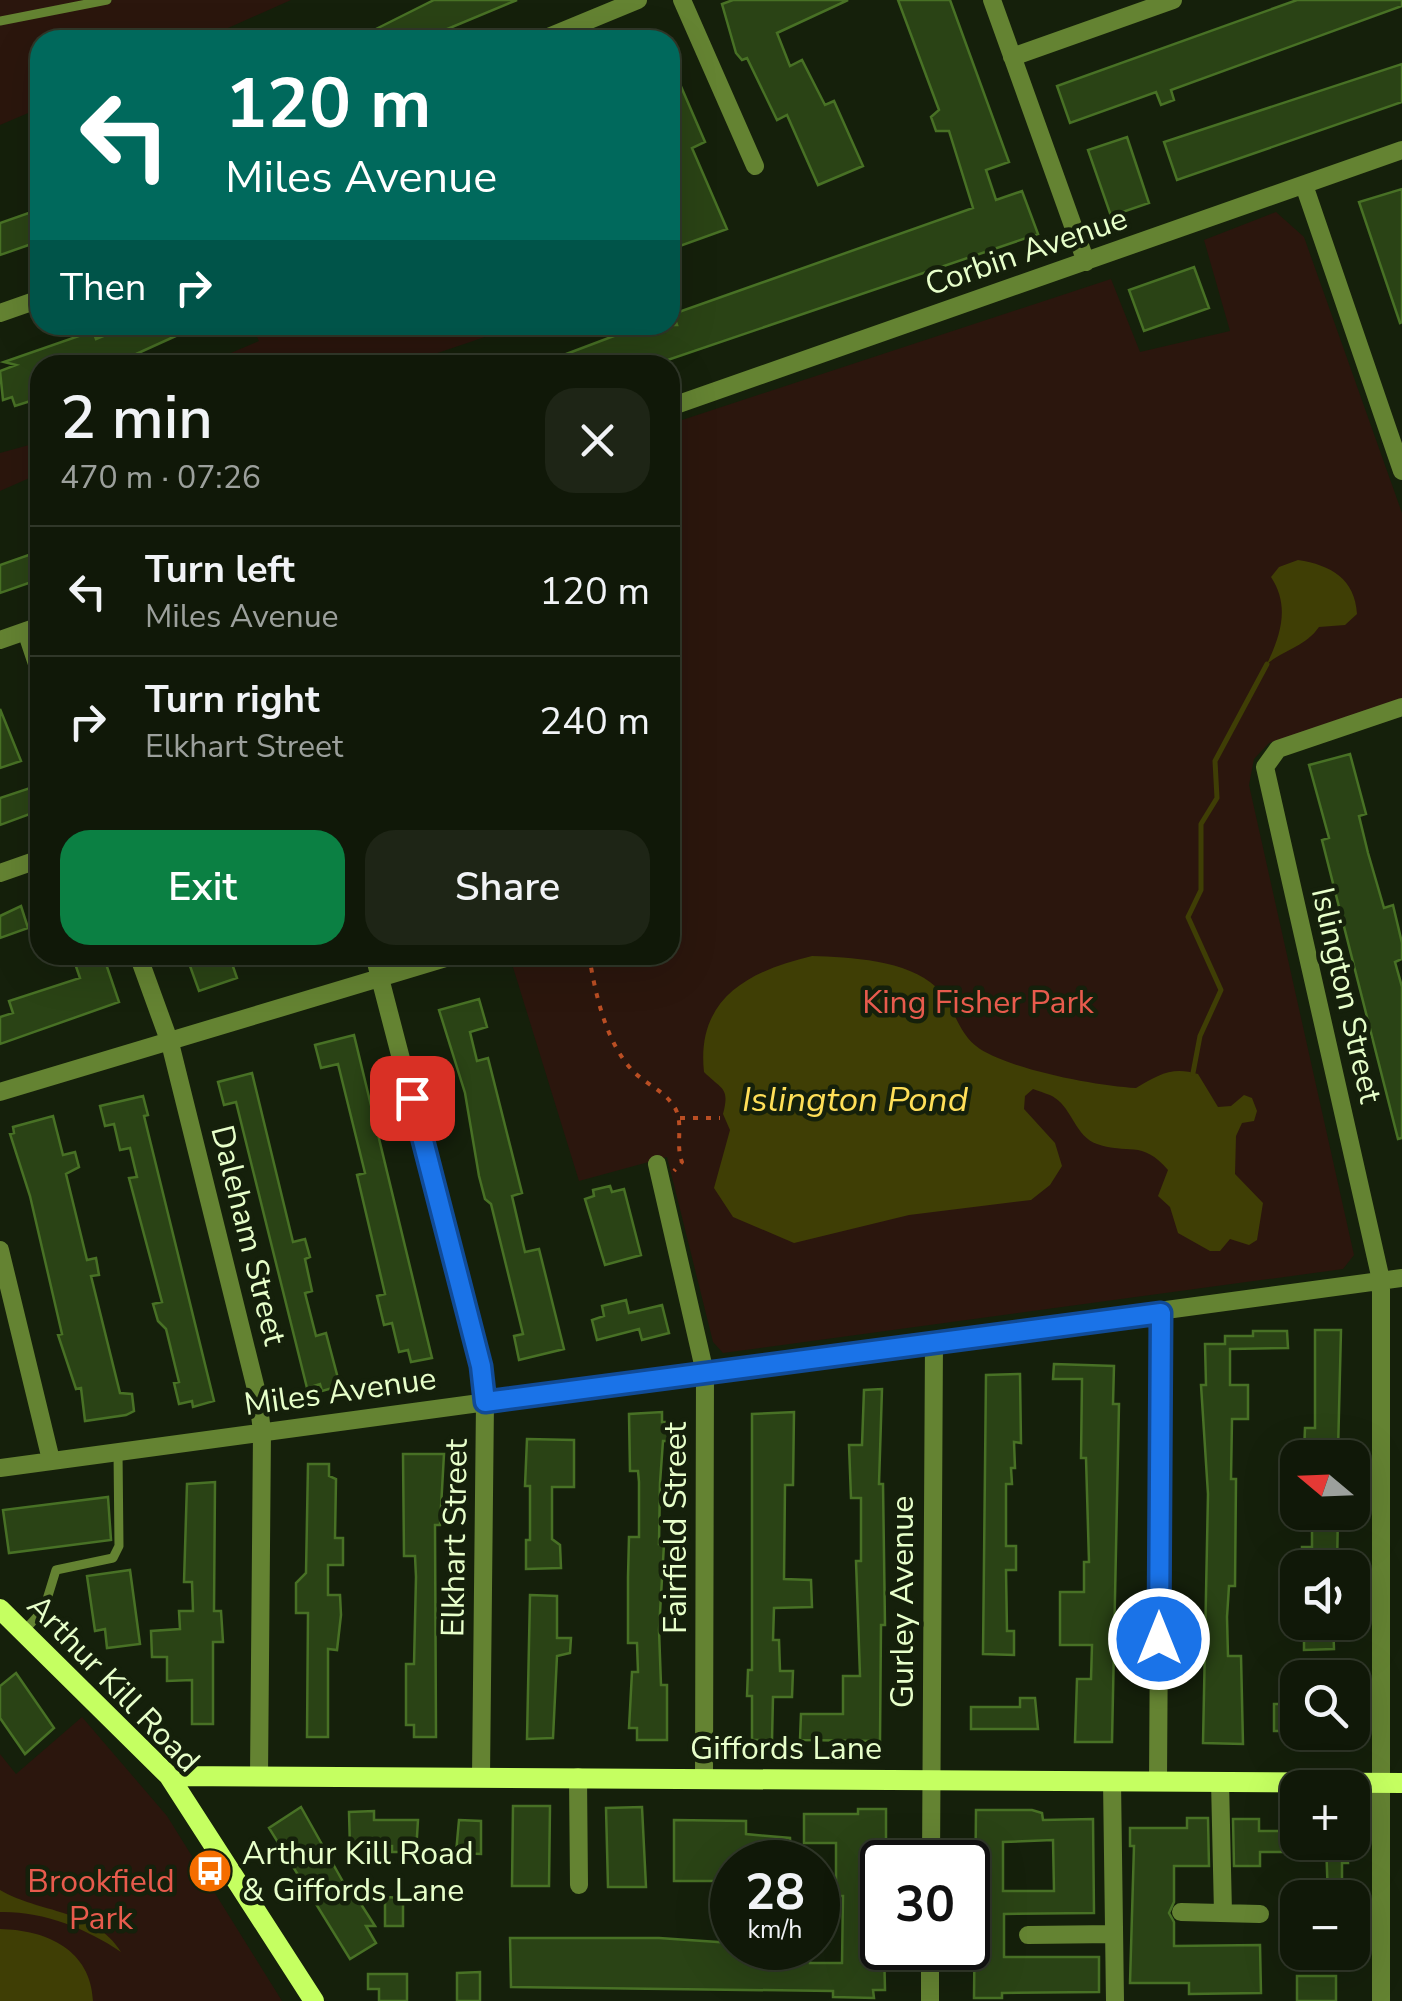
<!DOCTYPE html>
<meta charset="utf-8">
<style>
body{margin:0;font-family:"Nunito Sans",sans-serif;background:#1e2516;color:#f1f3f6;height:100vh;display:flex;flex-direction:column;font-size:38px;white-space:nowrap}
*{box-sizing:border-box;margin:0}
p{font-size:32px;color:#9ca09c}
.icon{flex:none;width:55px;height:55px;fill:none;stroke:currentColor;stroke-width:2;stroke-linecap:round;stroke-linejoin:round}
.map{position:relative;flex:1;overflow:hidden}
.side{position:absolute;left:30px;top:355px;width:650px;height:610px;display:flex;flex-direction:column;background:#101808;border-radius:30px;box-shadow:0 10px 40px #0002,0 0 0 2px #303729}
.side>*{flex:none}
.top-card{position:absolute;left:30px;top:30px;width:650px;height:305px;border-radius:30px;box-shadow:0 10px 40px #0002,0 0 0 2px #303729;background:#00695c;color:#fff;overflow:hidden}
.needle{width:65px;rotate:289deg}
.buttons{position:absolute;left:1280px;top:1440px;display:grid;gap:20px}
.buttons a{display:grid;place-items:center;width:90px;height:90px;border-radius:20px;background:#101808;box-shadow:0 10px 40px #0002,0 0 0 2px #303729;font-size:50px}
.speed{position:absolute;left:710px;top:1840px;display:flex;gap:20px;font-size:50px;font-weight:700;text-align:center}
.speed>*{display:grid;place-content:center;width:130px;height:130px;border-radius:50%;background:#101808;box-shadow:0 10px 40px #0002,0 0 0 2px #303729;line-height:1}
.speed small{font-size:25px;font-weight:400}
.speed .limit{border:5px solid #111;border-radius:15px;background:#fff;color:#111}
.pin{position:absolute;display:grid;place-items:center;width:85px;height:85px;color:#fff;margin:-42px;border-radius:20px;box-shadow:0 5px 15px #0006}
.me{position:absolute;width:110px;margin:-55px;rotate:0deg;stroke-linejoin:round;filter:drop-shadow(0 0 8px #0008)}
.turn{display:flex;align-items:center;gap:35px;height:210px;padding:0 30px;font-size:45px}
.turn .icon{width:130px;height:130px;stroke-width:2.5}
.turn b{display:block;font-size:70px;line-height:85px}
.then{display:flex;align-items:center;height:95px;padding:0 30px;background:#0003;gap:20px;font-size:38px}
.round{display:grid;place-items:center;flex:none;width:105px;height:105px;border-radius:30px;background:#1e2516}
.summary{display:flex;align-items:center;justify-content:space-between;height:170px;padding:0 30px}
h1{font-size:60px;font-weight:600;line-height:75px}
.primary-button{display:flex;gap:20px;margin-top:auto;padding:20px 30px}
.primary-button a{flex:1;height:115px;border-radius:30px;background:#0b8043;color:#fff;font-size:40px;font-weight:600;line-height:115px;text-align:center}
.primary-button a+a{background:#1e2516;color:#f1f3f6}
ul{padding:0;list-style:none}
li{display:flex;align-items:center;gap:30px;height:130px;padding:0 30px;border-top:2px solid #303729}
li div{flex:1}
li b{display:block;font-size:38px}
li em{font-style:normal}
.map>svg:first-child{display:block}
</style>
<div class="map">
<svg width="1402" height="2001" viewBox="0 0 1402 2001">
<rect width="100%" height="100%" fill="#15200b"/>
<path fill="#2b160d" d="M0,0h291l-90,40h-161v68l-40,17z
M1276,212l28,25 98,276v188l-133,42 -15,16 -5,26 105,470 -11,14 -620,84 -10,-11 -46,-185 -88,24 -67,-217 26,-9h132v-531l441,-145 29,73 90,-21 -26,-91z
M268,325h252l-118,40h-199l56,-24 -4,-8z
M40,442v36l-6,-2 -34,15v-38z
M82,1717l85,99 115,185h-282v-247l16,20z"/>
<path fill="#3f3e05" d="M1298,560c33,5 57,19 59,54l-12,11 -26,2c-14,20 -34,22 -52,37 14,-30 23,-58 4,-87l8,-10z
M812,956c37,1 96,4 124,31 19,18 20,46 44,62 33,21 117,37 156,39 22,-13 36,-22 62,-14l20,33 13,-1 13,-11 8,3 5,13 -3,10 -12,2 -6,13 -1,38 28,29 -6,37 -8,5 -19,-6 -10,12h-10l-32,-18 -8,-26 -12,-11 10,-26c-26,-31 -41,-15 -71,-26 -21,-7 -25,-35 -42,-46 -5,-4 -15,-6 -22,-9l-8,7 -1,13 31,34 7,23 -12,19 -19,15 -122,15 -115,28 -61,-26 -19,-29 16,-58 -7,-16c7,-27 -1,-24 -19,-42 -8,-74 45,-101 108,-116z
M0,1890c38,23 95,19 121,62 -35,-24 -79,-41 -121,-40z
M0,1929c47,1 91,21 93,72h-93z"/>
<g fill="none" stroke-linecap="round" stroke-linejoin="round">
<path stroke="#3f3e05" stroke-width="5" d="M1193,1073l7,-37 21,-46 -33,-73 13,-27v-66l16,-26 -2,-37 52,-97"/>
</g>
<path fill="#2a4315" stroke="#487125" stroke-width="2.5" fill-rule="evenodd" d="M434,0h83l-96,40h-67z
M733,0h115l-71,33 13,33 12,-6 23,45 9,-4 29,65 -45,19 -31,-70 -10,5 -30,-62 -5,2 -6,-7 -14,-49z
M898,0h52l59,162 -23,8 10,30 26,-9 16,43 -385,131h-116l106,-40h34l-4,-11 300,-106 -24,-77h-13l-5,-14 8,-7z
M1297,0h105v6l-231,84 3,10 -13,5 -5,-13 -86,31 -13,-37z
M670,61l35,81 -13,6 35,81 -47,17 -10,-27z
M1402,64v38l-225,78 -13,-38z
M1127,137l22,66 -38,13 -23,-66z
M1402,189v133l-2,1 -41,-121z
M40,209v32l-40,14v-32z
M1194,267l15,41 -65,23 -15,-41z
M130,325h70l-88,40h-72v33l-25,8 -3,-9 -9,3 -3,-29 16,-6 -12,-3 89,-31 3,8z
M40,551v28l-40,14v-28z
M0,709l21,52 -21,7z
M1350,754l16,60 -7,2 9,37 16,55 9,-3 9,38v16l-7,3 7,25v151l-4,1 -76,-299 7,-2 -20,-73z
M30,788l8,23 -38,14v-27z
M21,906l7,22 -28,10v-22z
M72,955h31l16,47 -119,42v-27l13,-4 -4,-12 71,-23z
M186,955h43l8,23 -38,13z
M479,999l8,28 -17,5 7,29 11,-3 34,135 -10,3 13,56 14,-3 25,100 -45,11 -5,-24 9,-2 -32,-130 -6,-5 -6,-23 -14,-83 -26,-83z
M354,1035l78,323 -21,4 -3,-12 -9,2 -7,-29 -8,2 -7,-29 8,-2 -28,-119 8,-2 -27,-109 -17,4 -6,-23z
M252,1073l41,169 12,-3 5,18 -5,2 7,32 -7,2 11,43 10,-3 14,53 -18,5 -2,-7 -13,4 -71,-286 -12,3 -6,-23z
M143,1096l5,19 -4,1 70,285 -21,6 -1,-6 -13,3 -5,-21 5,-1 -13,-53 -8,-8 -5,-17 9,-2 -33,-124 8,-1 -7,-29 -10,2 -6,-26 -9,2 -5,-20z
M53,1116l10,39 12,-3 4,15 -13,7 21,86 9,-2 3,17 -8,1 29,117 12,1 2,17 -8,4 -41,6 -4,-33 -5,1 -18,-54 4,-1 -32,-138 -20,-62 4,-1 -1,-6z
M610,1186l2,6 12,-3 17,66 -36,10 -20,-66 9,-3 -1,-6z
M626,1300l3,13 33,-8 7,28 -27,7 -3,-11 -42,11 -5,-20 12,-4 -2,-10z
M1315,1330h26l-3,122h-34l1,-24h10z
M1253,1331h34l1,17 -58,1v36h18v34h-16l-1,60h5l-1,107h-6l-2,31 1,39h13l2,88 -40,-1 5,-249 -7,-109h5l-1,-41h20v-8h28z
M1054,1364l60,2 -1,38h6l-7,338h-37l2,-63h14l1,-34h-32v-53h24v-30h5l-3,-104h-5l1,-79h-29z
M1020,1374l1,69 -7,-1 1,26h-4l1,16h-6v62h10v24h-10l1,61h7v24l-31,-1 3,-279z
M882,1389l-3,95h4l2,141h-4l-1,116 -80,-1 1,-26h42v-38h17l-4,-115h5v-63h-10l-2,-53h13l2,-55z
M662,1412v10h7v19h-6l-3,42 -1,61h5l-5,86 2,55h6v55h-30v-12h-8l3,-56h6l-1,-29h-9v-66l1,-40h10v-55l-1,-11h-8l-1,-57z
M794,1412l-1,73h-8l-1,94 27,1 1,27 -38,1 -1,32h6l1,31h13l-1,26h-19l-1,43h-20v-44h-5l1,-26h4v-256z
M527,1439l47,1v47h-22v52l8,6 1,23 -35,1v-29h4v-54h-5z
M403,1454h41l-4,71h-5l1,212h-22v-12h-8v-61h8l2,-87 -1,-21h-11z
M308,1464h21v12l7,3 -1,59h8v27h-15v30h12l1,20 -4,35 -9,-1v88h-21l1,-124h-12v-30l10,-10z
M215,1482l-1,129h7l2,31h-10v82h-21v-44l-25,1v-24h-15l-1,-26 29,-2 -1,-18h14l-1,-29h-8l3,-98z
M108,1497l3,43 -102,13 -6,-43z
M1312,1512h26l-1,56h-35v-21h10z
M130,1570l10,74 -33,4 -2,-19 -10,2 -8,-55z
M530,1595l27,1v42h14l-1,15 -13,3 -4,82 -26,1z
M1304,1622h29l1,27 -30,1z
M16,1673l38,55 -29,26 -25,-36v-32z
M1020,1698h15l3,31h-67v-22h49z
M1274,1704h24v27h-24z
M513,1806h37l-1,80h-37z
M301,1807l50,89 -1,-9 25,39h-9l10,17 -26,16 -81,-131z
M642,1807l4,80h-38l-2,-79z
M858,1809h28v53h-4l3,128h-12l1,8 -41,-1v-6l-322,-4 -1,-49h149l73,5v5h78v15h32l1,-67h-7v-53h-32v-29h54z
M976,1810h56l10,3 1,7 50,-1 1,94 -90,1v43h95v35l-97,1v5h-28zM1053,1840l1,51h-51v-49z
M374,1811v9h44l-2,32h-24v-6l-42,2 -1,-36z
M1187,1818h21l1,48h-35v36l-5,11 5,9v24l86,-1 1,48 -72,1v-11h-59l4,-137h-4v-18h57z
M1233,1819h26v12h39v21h-38v14h-26z
M459,1820l22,1v33l-25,-1z
M674,1820l72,1v13l44,4 1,24h-59v19h-58z
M1326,1842h18l3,6 1,15h-6v35h-14z
M385,1897l18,1v28h-18z
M480,1972v29h-23v-28z
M368,1974h39v27h-28v-12h-11z
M1297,1976h39v25h-39z"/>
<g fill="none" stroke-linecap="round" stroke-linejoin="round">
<path stroke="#ba4e23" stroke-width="4" stroke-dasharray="5 8" stroke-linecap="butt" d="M589,955c6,38 17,89 45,117 13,13 31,19 41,36 9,16 0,36 7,54l-8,9
M680,1118h40"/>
<path stroke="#648332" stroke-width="9" d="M0,21l107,-21
M24,1631l20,-22 12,-39 57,-12 6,-12 -1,-94"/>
<path stroke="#648332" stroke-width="18" d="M682,0l73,166
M992,0l94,262
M541,40l97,-40
M1012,57l161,-57
M1304,185l98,286
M0,313l40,-14
M670,407l732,-257
M26,631l14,42
M0,640l40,-14
M0,873l40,-14
M138,955l32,88 88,354 4,35 -3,344
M374,955l107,411 4,36 -4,375
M0,1092l456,-137
M657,1164l48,209 -1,405
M0,1250l51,210
M0,1468l1402,-190
M578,1777l1,108
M1112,1781l3,220
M1158,1781l3,-468
M1220,1781l3,132
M931,1862l3,-521
M1181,1912l79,2
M1028,1935l86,-1
M930,2001v-53
M1381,2001v-721l-116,-513 13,-18 124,-42"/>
<path stroke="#c5ff61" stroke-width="20" d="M0,1609l169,167 145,225
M169,1776l1233,7"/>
</g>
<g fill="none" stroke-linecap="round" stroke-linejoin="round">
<defs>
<path id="route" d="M412,1098l69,268 4,36 676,-89 -2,326"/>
</defs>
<use href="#route" stroke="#114b97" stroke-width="25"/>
<use href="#route" stroke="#1a73e8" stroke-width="18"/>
</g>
<defs>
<symbol id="bus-disc" viewBox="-11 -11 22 22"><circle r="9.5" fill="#f56d00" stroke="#15200b"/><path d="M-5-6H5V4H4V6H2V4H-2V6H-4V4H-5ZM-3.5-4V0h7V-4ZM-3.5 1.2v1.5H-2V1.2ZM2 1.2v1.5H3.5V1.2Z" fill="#fff"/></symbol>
</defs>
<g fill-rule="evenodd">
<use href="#bus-disc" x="185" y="1846" width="50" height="50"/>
</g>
<g text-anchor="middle" stroke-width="9" stroke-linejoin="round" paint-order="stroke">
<g font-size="32" fill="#e7ffca" stroke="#15200b">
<text transform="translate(1026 251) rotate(-19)" y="11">Corbin Avenue</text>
<text transform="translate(1347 995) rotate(77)" y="11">Islington Street</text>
<text transform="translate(249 1235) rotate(76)" y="11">Daleham Street</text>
<text transform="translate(340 1391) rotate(-8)" y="11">Miles Avenue</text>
<text transform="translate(675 1528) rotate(-90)" y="11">Fairfield Street</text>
<text transform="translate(454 1538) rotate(-89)" y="11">Elkhart Street</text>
<text transform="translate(902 1602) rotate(-90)" y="11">Gurley Avenue</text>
<text transform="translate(114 1683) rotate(46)" y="11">Arthur Kill Road</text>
<text x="786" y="1759">Giffords Lane</text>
</g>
<g font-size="32" fill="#e85b4d" stroke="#15200b">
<text x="978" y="1013">King Fisher Park</text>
<text x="101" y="1892">Brookfield<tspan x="101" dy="37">Park</tspan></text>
</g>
<g font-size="32" fill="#e7ffca" stroke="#15200b" text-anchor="start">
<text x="242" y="1864">Arthur Kill Road<tspan x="242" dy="37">&amp; Giffords Lane</tspan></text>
</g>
<g font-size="35" font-style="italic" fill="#ffdf58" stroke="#15200b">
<text x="855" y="1111">Islington Pond</text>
</g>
</g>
</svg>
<div class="buttons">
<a><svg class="needle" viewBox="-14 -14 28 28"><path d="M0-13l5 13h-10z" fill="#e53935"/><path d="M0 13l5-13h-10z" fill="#9ca09c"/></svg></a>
<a><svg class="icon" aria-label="sound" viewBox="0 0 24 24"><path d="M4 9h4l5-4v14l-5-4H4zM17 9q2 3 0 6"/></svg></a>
<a><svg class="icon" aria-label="search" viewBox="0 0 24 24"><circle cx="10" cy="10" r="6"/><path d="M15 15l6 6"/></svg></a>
<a>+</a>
<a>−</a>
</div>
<div class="speed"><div>28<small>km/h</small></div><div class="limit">30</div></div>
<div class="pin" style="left:412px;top:1098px;background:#d93025"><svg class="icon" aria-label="arrive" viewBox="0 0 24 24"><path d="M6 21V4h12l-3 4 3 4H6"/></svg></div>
<svg class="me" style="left:1159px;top:1639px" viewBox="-20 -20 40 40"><circle r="17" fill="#1a73e8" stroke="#fff" stroke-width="3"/><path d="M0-11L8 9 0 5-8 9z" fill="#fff"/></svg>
<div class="top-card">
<div class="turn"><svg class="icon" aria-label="left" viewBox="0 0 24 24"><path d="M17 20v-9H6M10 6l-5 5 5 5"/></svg><div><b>120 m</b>Miles Avenue</div></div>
<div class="then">Then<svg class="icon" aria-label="right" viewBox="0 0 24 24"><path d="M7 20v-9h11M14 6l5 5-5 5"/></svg></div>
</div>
<section class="side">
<div class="summary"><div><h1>2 min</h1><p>470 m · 07:26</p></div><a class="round"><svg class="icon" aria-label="close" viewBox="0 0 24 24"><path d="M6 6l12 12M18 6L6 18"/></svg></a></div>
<ul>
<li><svg class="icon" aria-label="left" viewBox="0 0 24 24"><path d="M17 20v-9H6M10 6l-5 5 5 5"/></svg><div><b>Turn left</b><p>Miles Avenue</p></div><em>120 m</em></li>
<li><svg class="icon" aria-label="right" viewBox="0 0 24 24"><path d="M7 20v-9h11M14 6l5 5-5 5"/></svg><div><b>Turn right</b><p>Elkhart Street</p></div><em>240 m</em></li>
</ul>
<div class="primary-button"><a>Exit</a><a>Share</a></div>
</section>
</div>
